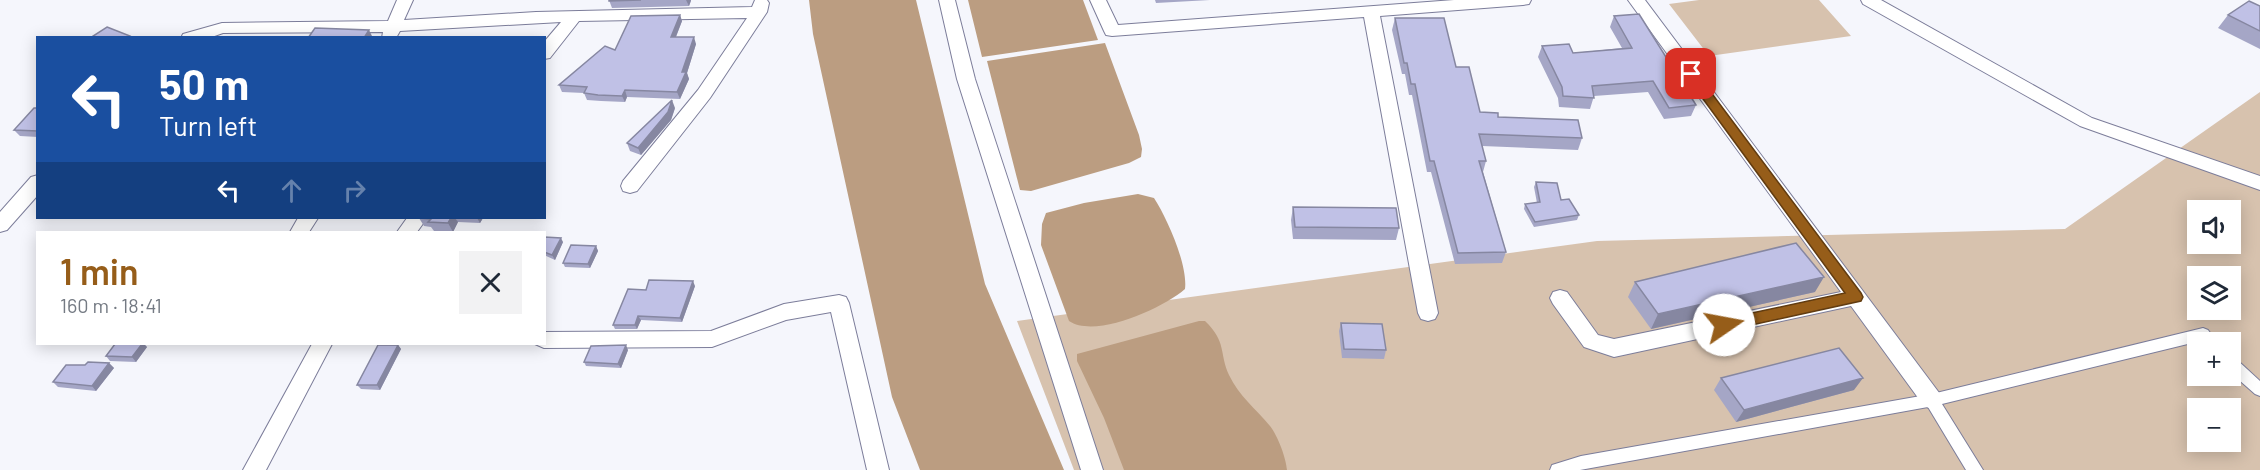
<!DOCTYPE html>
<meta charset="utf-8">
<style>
body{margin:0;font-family:Barlow,sans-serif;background:#f2f2f3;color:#1f2937;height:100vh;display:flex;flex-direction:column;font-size:22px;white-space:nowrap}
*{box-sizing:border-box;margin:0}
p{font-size:20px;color:#747a83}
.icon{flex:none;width:33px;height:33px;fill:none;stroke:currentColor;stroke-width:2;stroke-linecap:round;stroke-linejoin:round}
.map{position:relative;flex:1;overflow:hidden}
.side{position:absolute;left:36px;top:231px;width:510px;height:114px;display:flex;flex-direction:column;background:#fff;border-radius:0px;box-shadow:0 3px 15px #0003}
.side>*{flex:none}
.hud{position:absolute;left:36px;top:36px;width:510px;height:183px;border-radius:0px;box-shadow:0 3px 15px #0003;background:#1a4fa0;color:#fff;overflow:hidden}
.fabs{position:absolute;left:2187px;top:200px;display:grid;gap:12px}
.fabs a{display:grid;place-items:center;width:54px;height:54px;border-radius:0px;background:#fff;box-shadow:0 3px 15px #0003;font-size:30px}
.pin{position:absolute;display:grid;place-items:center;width:51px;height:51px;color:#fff;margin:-26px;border-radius:12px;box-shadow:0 3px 9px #0006}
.me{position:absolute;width:66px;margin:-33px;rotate:78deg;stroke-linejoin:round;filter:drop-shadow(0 0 4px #0008)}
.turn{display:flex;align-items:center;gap:21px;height:126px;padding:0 24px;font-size:27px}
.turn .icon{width:78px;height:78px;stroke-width:2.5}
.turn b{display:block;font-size:42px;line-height:51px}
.lanes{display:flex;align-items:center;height:57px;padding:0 24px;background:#0003;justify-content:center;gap:30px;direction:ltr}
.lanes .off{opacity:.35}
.round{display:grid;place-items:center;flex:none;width:63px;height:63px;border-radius:0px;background:#f2f2f3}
.summary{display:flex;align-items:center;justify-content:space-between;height:102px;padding:0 24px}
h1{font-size:36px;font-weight:600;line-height:45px;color:#965d19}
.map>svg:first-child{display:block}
</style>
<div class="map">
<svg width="2260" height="470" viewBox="0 0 2260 470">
<rect width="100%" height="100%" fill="#f5f6fc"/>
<path fill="#d7c2ae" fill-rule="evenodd" d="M1699,0h120l32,36 -142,20 -40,-52z
M2260,92v378h-1186l-57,-149 580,-80 468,-12zM2198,210h32v33h-32zM2198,276h32v33h-32zM2198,342h32v33h-32zM2198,408h32v33h-32z"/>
<path fill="#bb9d81" d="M809,0h107l69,284 79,186h-144l-28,-73 -79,-363z
M968,0h115l15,40 -116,17z
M1105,43l34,92 3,14 -1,8 -12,6 -98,28 -11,-1 -33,-129z
M1138,194l16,4c13,20 34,67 31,91 -22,19 -89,50 -116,32l-28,-76 1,-21 4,-11 38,-10z
M1199,321h6c22,21 14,32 24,54 10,21 27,34 41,51 8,10 16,32 17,44h-163l-20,-52 -27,-57v-7z"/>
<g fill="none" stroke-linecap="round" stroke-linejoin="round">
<defs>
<path id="pedestrian" d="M2203,328l5,2 9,12 -17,-1 -258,63 41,66h-17l-38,-63 -348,63h-30l2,-5 29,-9 351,-62z
M2230,356l5,2 25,23v15l-5,-2 -25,-22z"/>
<path id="minor" d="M397,0h16l-9,20 132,-8 216,-5 3,-7h12l2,3 -2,9 -57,86 -73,93 -7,2 -7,-2 -2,-5 2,-5 75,-91 49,-72 -168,3 -29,37 -6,1v-17l17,-20 -161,9 -4,7h-14l1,-6 -160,1 -14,5h-28l2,-4 39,-11 166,-2z
M939,0h16l20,79 128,391h-22l-124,-391z
M1090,0h16l12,25 336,-25h77l-2,4 -6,1 -143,11 58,297 -3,6 -7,2 -7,-2 -3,-6 -54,-296 -252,19 -6,-1 -2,-4z
M1628,0h17l295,394 3,6 -3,6 -8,3 -8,-3 -73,-100 -237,51 -30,-10 -31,-43 -3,-6 3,-6 7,-2 7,2 31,43 16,4 227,-47z
M1861,0h20l211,118 168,58v14l-180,-64 -217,-122z
M38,175v20l-31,35 -7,2v-20l31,-35z
M298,218h20l-9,14h-19z
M407,218h20l-10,14h-20z
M839,295l7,2 3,6 40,167h-22l-36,-158 -45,8 -74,27 -168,1 -9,-4h9v-12l167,-1 73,-27z
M312,344h20l-66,126h-23z"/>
</defs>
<use href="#pedestrian" stroke="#7c7d9a" stroke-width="2"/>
<use href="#minor" stroke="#7c7d9a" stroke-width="2"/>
<use href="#pedestrian" fill="#fff" fill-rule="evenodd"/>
<use href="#minor" fill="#fff" fill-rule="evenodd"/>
</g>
<path fill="#a5a6c6" d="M609,0h82v1l-2,5 -77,2z
M1155,0h55l-54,3z
M2260,6v43l-42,-21 10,-13z
M680,15l2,6 -6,16 20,7 -9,29 2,6 -9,20 -53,-2 -2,5 -24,-1 -14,-1 -3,-7 -22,-1 -3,-7 56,-35z
M1614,16l82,89 -5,11 -27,3 -16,-27 -54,4 -4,13 -31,-2 -1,-9 -20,-41 4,-11 31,7 49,-5 -12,-21z
M1395,18l61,49 24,45 102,26 -4,12 -96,-4 4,15 -3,11 23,80 -4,11 -47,1 -24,-92h-4l-15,-77h-3l-4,-21h-3l-10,-44z
M38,108v29l-18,-1 -6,-6z
M675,108l-4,12 -30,35 -11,-4 -3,-8z
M1536,182l25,18 18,15 -2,5 -43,7 -10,-18 1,-5 12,-1 -3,-16z
M1293,207l106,21 -3,12 -103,-1 -2,-19z
M419,218h64l-3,5 -22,-1 -5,10 -19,-1 -3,-4 -7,-1z
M544,237l19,5 -8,18 -11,-5z
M596,246l2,5 -8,17 -25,-1 -2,-4z
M1635,282l180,10 -164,37 -23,-32z
M695,286l-13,36 -41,-2 -4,9h-22l-2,-4 33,-35z
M1341,323l45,27 -2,9 -42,-1 -3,-27z
M144,344l3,3 -11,15 -26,-1 -4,-5z
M398,345l3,4 -21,41 -19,-1 -4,-4z
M628,350l-7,18 -35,-2 -2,-4z
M109,363l5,5 -18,23 -38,-4 -5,-5 32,-17z
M1721,378l133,12 -118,32 -22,-32z"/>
<path fill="#8687a1" d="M686,0h5l-2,6z
M680,15l2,6 -9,23 -2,-7z
M369,30l4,8h-9z
M694,37l2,7 -9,29 2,6 -9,20 -3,-7 5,-20z
M625,90l2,7 -2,5 -3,-6z
M672,100l3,8 -4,12 -30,35 -3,-7z
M451,218h4l3,4 -5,10 -5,-9z
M477,218h6l-3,5z
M561,238l2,4 -8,18 -3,-5z
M596,246l2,5 -8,17 -2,-4z
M1824,277l-9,15 -164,37 7,-15z
M693,281l2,5 -13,36 -2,-4z
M638,316l3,4 -4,9 -2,-4z
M142,344h2l3,3 -11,15 -4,-5z
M398,345l3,4 -21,41 -3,-5z
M626,345l2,5 -7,18 -3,-4z
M109,363l5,5 -18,23 -4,-5z
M1863,378l-9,12 -118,32 8,-12z"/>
<path fill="#c0c1e6" stroke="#8687a1" stroke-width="1.5" d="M609,0h32l-32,1z
M2249,1l11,5v25l-32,-16z
M1639,14l57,91 -27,3 -16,-27 -61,5 2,12 -31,-2 -1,-9 -20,-41 27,-2 4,9 59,-5 -18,-32z
M680,15l-9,22h23l-12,35h4l-9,20 -52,-2 -3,6 -24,-1 -14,-2 3,-6 -28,-2 46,-39 10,4 16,-34z
M1395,18h49l12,49h13l11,45 18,1v4l80,3 4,18 -103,-4 7,27h-7l27,91 -48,1 -24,-92h-4l-15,-77h-4l-4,-21h-3z
M107,27l23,9 -2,2h-38z
M315,28l54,2 -5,8h-56z
M672,100l-4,12 -30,36 -11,-5z
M34,108h4v23l-24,-1z
M1536,182l21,1 4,17 8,-1 10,16 -44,7 -10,-18 15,-2z
M1293,207l103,1 3,20 -104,-1z
M419,218h32l-3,5 -20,-1 3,-3z
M544,237l17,1 -9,17 -8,-3z
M1796,243l28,34 -166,37 -23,-32z
M571,245l25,1 -8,18 -25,-1z
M649,280l44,1 -13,37 -42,-2 -3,9h-22l15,-36 18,1z
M1341,323l41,1 4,26 -42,-1z
M115,344h27l-10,13 -26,-1z
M378,345h20l-21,40h-20z
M626,345l-8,19 -34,-2 7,-16z
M1839,348l24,30 -119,32 -23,-32z
M88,362l21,1 -17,23 -39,-4 13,-17h19z"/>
<path fill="#965d19" stroke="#623c10" stroke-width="1.5" d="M1691,70l4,1 166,222 2,4 -2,4 -137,30 -5,-2 -2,-4 2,-4 5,-2 121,-26 -158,-216 -2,-3z"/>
</svg>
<div class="fabs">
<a><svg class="icon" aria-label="sound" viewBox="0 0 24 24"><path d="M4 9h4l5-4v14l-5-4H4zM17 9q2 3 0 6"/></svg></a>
<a><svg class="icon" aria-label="layers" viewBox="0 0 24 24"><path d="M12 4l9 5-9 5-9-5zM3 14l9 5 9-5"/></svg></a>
<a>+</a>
<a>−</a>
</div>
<div class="pin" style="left:1691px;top:74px;background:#d93025"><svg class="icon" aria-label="arrive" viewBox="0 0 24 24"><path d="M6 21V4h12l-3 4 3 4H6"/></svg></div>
<svg class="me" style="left:1724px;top:325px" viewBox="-20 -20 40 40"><circle r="19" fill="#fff"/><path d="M0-13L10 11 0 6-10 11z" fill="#965d19"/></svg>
<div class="hud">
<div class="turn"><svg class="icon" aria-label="left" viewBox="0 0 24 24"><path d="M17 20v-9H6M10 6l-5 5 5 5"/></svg><div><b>50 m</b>Turn left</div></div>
<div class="lanes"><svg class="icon" aria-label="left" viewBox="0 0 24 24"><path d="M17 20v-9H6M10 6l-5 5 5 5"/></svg><svg class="icon off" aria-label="ahead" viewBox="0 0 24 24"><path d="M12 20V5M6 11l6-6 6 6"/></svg><svg class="icon off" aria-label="right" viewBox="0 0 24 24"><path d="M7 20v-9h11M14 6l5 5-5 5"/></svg></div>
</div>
<section class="side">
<div class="summary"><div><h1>1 min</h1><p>160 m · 18:41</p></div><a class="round"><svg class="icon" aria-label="close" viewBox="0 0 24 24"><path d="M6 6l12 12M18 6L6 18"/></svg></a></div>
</section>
</div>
